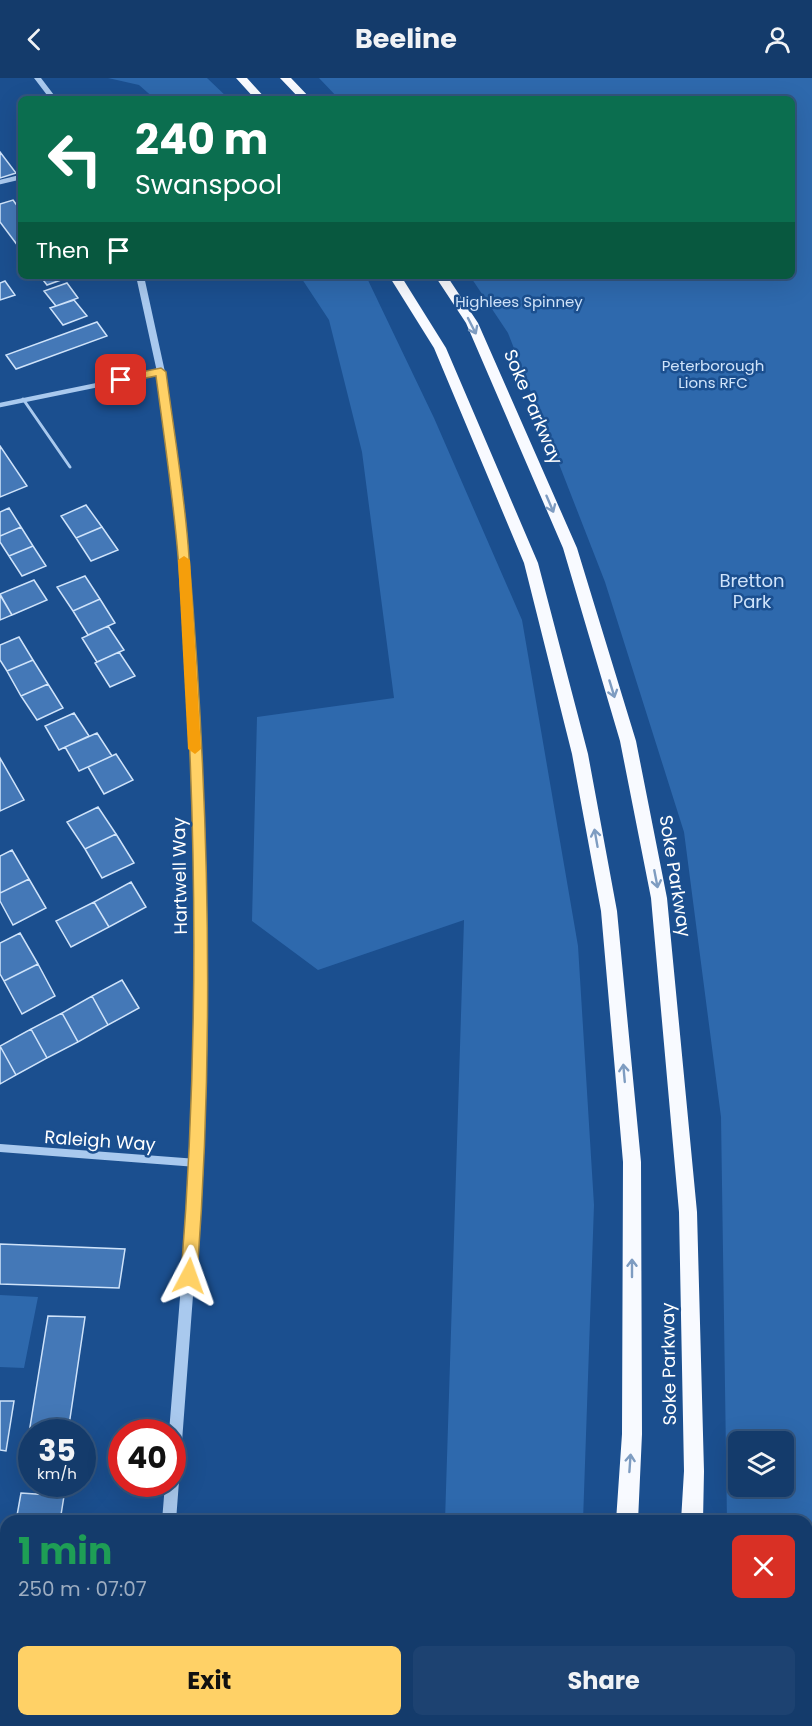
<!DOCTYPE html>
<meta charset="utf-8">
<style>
body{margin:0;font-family:Poppins,sans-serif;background:#1d4271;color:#f1f3f6;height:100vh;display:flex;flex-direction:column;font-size:22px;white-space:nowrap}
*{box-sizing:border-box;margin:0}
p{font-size:20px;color:#9dadc1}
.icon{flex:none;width:33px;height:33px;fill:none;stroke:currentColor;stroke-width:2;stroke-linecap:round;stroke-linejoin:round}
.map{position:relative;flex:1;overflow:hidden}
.panel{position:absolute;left:0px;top:1437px;width:813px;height:212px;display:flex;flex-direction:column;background:#143b6b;border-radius:18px 18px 0 0;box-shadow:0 6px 24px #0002,0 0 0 2px #33557e}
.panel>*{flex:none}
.banner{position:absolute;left:18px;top:18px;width:777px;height:183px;border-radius:9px;box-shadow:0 6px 24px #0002,0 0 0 2px #33557e;background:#0b6e4f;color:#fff;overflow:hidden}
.buttons{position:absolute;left:728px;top:1353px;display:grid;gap:12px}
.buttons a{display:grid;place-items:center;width:66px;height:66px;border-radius:9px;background:#143b6b;box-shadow:0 6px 24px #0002,0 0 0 2px #33557e;font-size:30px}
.speed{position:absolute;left:18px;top:1341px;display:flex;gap:12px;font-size:30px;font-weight:700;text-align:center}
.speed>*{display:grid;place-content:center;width:78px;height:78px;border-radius:50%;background:#143b6b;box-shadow:0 6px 24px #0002,0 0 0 2px #33557e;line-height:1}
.speed small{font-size:15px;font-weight:400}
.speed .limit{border:9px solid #d22;background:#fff;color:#111}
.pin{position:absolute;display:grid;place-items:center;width:51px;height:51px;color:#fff;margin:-26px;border-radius:12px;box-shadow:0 3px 9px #0006}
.me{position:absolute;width:66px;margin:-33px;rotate:4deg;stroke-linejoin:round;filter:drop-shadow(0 0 4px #0008)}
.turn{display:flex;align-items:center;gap:21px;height:126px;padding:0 18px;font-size:27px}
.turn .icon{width:78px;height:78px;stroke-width:2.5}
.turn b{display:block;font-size:42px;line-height:51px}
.then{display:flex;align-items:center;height:57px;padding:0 18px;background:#0003;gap:12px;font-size:22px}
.round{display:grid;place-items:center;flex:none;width:63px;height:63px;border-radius:9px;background:#1d4271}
.overview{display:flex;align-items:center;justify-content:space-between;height:102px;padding:0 18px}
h1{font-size:36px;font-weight:700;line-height:45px;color:#1e9e55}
.button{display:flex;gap:12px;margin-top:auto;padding:12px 18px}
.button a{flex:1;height:69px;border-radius:9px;background:#ffd166;color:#111;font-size:24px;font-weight:700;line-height:69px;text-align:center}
.button a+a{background:#1d4271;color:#f1f3f6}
header{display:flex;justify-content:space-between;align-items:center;height:78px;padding:0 18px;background:#143b6b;font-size:27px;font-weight:700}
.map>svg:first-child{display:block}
</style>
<header><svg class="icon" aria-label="back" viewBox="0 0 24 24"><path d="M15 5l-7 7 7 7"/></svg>Beeline<svg class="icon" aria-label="person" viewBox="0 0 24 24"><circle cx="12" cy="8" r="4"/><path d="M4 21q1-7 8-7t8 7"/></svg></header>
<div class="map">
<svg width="812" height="1648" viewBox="0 0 812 1648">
<rect width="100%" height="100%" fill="#1b4f8f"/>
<path fill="#2e69ad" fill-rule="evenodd" d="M108,0h99l22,21h-74l-16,-14z
M319,0h493v1648h-83v-5l78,-1v-199h-80l-6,-404 -37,-285 -79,-250 -97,-249 -38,-57h322v-177h-453zM738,1364h45v44h-45z
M300,198h66l68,142 88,202 56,326 16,259 -11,316h-138l19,-601 -146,50 -66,-49 5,-204 137,-19 -32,-246 -33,-132z
M0,1217l38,2 -14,71 -24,-1z
M414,1643v-1l131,1 -1,5h-136z"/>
<path fill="#4478b7" stroke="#cfe3fa" stroke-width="1.5" d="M0,74l16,21 -16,5z
M13,122l8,11v39l-21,-28v-18z
M40,198h32l-25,9z
M5,203l10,14 -15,5v-17z
M67,205l11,15 -22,8 -12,-15z
M74,222l13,16 -24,9 -13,-17z
M97,244l10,14 -91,33 -10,-14z
M0,368l27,40 -27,11z
M86,427l16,22 -26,11 -15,-22z
M9,430l12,19 -21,9v-24z
M21,449l12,19 -24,10 -9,-14v-6z
M102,449l16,23 -27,11 -15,-23z
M33,468l13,20 -24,10 -13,-20z
M85,498l15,23 -27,12 -16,-24z
M34,502l13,20 -35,15 -12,-21z
M0,517l12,20 -12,5z
M100,521l15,24 -27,12 -15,-24z
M108,548l16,24 -27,12 -15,-24z
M19,559l14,23 -26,11 -7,-11v-15z
M119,574l16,24 -25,11 -15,-24z
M33,582l15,24 -27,12 -14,-25z
M48,606l15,24 -26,12 -16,-24z
M74,635l15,23 -30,14 -14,-24z
M97,655l15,23 -33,15 -14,-24z
M116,676l17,26 -29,14 -16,-27z
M0,680l24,42 -24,11z
M98,729l18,27 -31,15 -18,-27z
M116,756l18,29 -32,15 -17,-29z
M12,772l17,29 -29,14v-37z
M29,801l17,29 -33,17 -13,-24v-8z
M131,804l15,25 -37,20 -15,-25z
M94,824l15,25 -38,20 -15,-26z
M20,855l18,31 -34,17 -4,-7v-31z
M38,886l17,32 -33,18 -18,-33z
M122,902l17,28 -31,17 -16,-29z
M92,918l16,29 -30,17 -16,-29z
M62,935l16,29 -31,16 -16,-29z
M31,951l16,29 -31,17 -16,-29z
M0,968l16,29 -16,9z
M0,1166l125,5 -6,39 -119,-4z
M48,1238l37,1 -17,115h-36v38h-9z
M0,1323h14l-8,50 -6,-1z
M21,1415l43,3 -4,25h-44z"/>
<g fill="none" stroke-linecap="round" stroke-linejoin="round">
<path stroke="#a9c9ee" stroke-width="3" d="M23,321l47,68"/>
<path stroke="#a9c9ee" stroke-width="4.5" d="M0,104l21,-5
M0,327l161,-33"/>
<path stroke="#a9c9ee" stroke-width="8" d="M0,1070l197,15"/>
<path fill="#a9c9ee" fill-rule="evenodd" d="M34,0h7l16,21h-7z
M136,198h8l21,96 23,183 16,265 3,190 -4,153 -27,358h-14l3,-37h7v-52h-3l22,-269 4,-153 -1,-190 -14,-265 -23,-183z
M147,1642h14l-1,6h-14z"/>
<path fill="#f8faff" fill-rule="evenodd" d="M236,0h11l19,21h-11z
M280,0h11l20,21h-11z
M389,198h12l45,72 92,215 50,191 29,157 24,251 1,272 -4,87h-22l6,-87 1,-272 -22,-251 -29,-157 -48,-191 -90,-215z
M435,198h12l31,47 99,225 59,193 31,157 30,314 7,259 -1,50h-22l3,-50 -5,-259 -28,-314 -31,-157 -57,-193 -97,-225z
M603,1642h22l-1,6h-22z
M673,1642h22v6h-22z"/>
</g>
<defs><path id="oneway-shaft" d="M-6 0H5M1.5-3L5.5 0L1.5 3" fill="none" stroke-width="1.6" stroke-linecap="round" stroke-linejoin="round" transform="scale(1.5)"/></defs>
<g stroke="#7e9cc1">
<use href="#oneway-shaft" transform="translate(472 248) rotate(63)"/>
<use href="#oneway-shaft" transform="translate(550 426) rotate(67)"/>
<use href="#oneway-shaft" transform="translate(612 611) rotate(73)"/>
<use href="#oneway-shaft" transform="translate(596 760) rotate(-100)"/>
<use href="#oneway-shaft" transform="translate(656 801) rotate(79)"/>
<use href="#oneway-shaft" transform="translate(624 995) rotate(-95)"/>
<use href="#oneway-shaft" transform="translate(632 1190) rotate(-90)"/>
<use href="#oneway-shaft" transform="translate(630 1385) rotate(-86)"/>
</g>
<path fill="#ffd166" stroke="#a68842" stroke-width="1.5" d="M161,290l5,4c8,61 19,123 23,185 20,239 26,480 8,719l-3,6 -5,2 -6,-2 -2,-6c19,-239 16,-481 -3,-720 -5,-60 -14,-120 -22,-180l-35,7 -5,-3 5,-4z"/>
<path fill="#f59e0b" d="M184,478l6,4 11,189 -6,5 -7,-5 -10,-189z"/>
<g text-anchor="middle" stroke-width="5" stroke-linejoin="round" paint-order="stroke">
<g font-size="15" fill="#cfe3fa" stroke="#1b4f8f">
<text x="519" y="229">Highlees Spinney</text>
<text x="713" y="293">Peterborough<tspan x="713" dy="17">Lions RFC</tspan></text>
</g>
<g font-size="18" fill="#fff" stroke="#1b4f8f">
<text transform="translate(533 329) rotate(67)" y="6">Soke Parkway</text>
<text transform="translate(180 798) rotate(-91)" y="6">Hartwell Way</text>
<text transform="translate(675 798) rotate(81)" y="6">Soke Parkway</text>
<text transform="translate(100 1063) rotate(4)" y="6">Raleigh Way</text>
<text transform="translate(669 1286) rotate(-91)" y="6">Soke Parkway</text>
</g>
<g font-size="18" fill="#cfe3fa" stroke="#1b4f8f">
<text x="752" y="509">Bretton<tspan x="752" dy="21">Park</tspan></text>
</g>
</g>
</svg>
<div class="buttons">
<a><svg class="icon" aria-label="layers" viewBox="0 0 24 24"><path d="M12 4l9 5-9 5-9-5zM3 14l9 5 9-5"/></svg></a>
</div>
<div class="speed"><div>35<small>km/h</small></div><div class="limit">40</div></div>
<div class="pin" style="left:121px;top:302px;background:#d93025"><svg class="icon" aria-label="arrive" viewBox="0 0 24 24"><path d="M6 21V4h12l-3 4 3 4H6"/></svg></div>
<svg class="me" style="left:189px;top:1198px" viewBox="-20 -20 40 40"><path d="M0-17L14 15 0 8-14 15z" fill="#ffd166" stroke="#fff" stroke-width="4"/></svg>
<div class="banner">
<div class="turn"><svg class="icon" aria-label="left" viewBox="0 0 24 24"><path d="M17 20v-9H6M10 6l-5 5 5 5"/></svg><div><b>240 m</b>Swanspool</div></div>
<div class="then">Then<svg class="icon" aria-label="arrive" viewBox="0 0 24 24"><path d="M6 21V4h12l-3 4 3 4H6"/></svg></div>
</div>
<section class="panel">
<div class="overview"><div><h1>1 min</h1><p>250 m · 07:07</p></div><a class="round" style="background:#d93025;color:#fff"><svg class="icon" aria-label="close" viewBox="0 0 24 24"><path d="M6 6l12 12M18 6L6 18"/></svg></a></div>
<div class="button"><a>Exit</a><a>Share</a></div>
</section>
</div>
